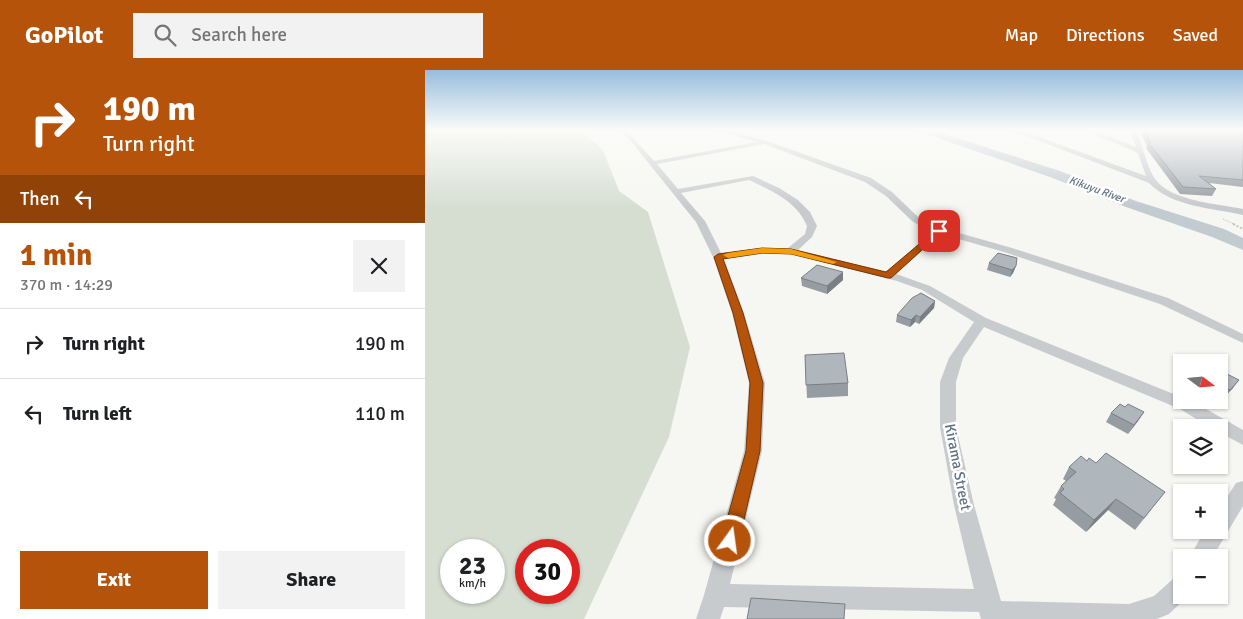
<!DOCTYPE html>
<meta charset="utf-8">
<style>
body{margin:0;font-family:Signika,sans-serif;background:#f2f2f2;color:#202124;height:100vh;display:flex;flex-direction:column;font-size:19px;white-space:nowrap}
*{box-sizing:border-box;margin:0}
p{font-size:16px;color:#757577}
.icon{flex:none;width:28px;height:28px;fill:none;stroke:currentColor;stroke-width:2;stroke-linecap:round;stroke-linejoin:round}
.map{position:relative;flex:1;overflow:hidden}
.side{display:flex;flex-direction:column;background:#fff;width:425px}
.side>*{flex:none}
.guide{background:#b45309;color:#fff;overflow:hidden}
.needle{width:32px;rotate:106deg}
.controls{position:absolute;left:748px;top:284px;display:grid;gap:10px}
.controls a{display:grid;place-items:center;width:55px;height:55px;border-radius:0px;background:#fff;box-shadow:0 1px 4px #0004;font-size:25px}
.speed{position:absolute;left:15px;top:469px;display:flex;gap:10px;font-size:25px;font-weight:700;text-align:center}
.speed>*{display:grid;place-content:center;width:65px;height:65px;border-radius:50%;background:#fff;box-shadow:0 1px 4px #0004;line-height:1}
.speed small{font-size:12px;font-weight:400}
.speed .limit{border:8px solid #d22;background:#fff;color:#111}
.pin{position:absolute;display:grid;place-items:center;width:42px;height:42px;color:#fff;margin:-21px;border-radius:10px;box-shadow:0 2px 8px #0006}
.me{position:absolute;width:55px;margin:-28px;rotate:14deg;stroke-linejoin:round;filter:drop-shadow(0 0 4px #0008)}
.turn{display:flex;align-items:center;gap:18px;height:105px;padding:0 20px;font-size:22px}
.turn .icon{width:65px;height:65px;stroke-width:2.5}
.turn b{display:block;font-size:35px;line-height:42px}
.then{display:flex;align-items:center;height:48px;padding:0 20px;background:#0003;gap:10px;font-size:19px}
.round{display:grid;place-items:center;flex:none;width:52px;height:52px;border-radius:0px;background:#f2f2f2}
.overview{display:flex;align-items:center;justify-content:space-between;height:85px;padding:0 20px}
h1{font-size:30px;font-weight:800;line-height:38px;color:#b45309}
.action{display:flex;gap:10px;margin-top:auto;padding:10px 20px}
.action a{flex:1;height:58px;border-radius:0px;background:#b45309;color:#fff;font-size:20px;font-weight:800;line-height:58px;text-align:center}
.action a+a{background:#f2f2f2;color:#202124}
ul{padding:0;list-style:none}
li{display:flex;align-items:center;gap:15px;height:70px;padding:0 20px;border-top:1px solid #e0e0e0}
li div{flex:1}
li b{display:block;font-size:19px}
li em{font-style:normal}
header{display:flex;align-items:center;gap:30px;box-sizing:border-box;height:70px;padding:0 25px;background:#b45309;color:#fff}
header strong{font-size:24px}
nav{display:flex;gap:28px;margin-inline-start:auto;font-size:18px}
.search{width:350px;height:45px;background:#f2f2f2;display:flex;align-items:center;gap:12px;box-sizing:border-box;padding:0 18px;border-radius:0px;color:#757577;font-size:19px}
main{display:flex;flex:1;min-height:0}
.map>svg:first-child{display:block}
</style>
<header>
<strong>GoPilot</strong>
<div class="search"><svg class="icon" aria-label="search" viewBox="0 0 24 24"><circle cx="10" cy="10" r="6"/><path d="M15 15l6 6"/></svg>Search here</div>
<nav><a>Map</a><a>Directions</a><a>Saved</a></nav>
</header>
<main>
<section class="side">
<div class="guide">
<div class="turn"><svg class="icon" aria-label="right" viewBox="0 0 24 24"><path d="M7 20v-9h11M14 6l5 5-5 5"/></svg><div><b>190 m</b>Turn right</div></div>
<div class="then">Then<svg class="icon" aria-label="left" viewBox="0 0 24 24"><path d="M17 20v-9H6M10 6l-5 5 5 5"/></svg></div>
</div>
<div class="overview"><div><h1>1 min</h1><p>370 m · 14:29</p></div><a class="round"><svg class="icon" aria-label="close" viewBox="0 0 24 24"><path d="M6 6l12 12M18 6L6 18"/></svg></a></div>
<ul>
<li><svg class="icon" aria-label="right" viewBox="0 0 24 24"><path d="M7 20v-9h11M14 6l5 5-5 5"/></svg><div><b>Turn right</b></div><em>190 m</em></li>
<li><svg class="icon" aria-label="left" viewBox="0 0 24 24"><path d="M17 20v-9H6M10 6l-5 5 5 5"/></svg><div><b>Turn left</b></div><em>110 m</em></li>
</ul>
<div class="action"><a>Exit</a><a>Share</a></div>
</section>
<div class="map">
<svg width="818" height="549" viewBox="0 0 818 549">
<rect width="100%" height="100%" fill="#f6f6f2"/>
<path fill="#d6ded2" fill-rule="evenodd" d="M0,60h156l22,20 16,41 29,21 42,135 -21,90 -85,182h-159zM26,480h43v42h-43zM101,480h43v42h-43z"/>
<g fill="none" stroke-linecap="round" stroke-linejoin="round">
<path fill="#c1cbd0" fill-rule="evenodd" d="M490,60h17l128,41 76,30 88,28 19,9v12l-31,-13 -86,-30 -76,-30z"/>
<path stroke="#c0c2c4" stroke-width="1" stroke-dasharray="1 1" stroke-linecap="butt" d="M798,149l13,6"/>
<path stroke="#c0c2c4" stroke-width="2" stroke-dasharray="2 2" stroke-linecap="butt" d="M808,154l10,5"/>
<path fill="#c8cbce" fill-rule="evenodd" d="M194,60h7l28,31 103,-19 -43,-12h12l41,11 104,37 21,14 26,25 13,8 81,23 156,50 75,36v9l-83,-39 -156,-52 -63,-18 -45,40 34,12 56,32 195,79v3l11,1 51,29v15l-24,-13v-4h-8l-31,-19 -196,-82 -21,31 -7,24v45l18,78 27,96 128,3 25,-8 19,-17 8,-3v19h8l-20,19 -12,5h-176l-2,-7 -255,-5 -4,12h-24l8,-24 40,-144 5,-68 -17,-70 -19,-56 -17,-35 -66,-82zM339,74l101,38 21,14 26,25 13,8 8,2 -47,41 -88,-22 14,-13 5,-11 -7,-14 -12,-12 -19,-12 -26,-12 -75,13 -21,-25zM324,110c23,11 48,21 58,46l-2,8 -17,14h-26l-41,5 -16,-32 -24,-28zM337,184h29l106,27 25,9 52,32 -25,36 -9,24v45l14,78 20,84 -244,-5 32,-133 3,-68 -21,-70 -20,-54z
M586,60h9l126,46 -8,-23 -53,-23h9l42,17 -6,-17h6c7,15 11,39 20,50 15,21 63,24 87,29v6c-30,-7 -71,-8 -94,-32z
M818,411v25l-31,52h-23l16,-28h14v-20l17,-27z"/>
</g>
<path fill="#969da2" d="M714,60h104v57l-34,-4 7,6 -4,7 -32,-2 -34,-46 1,-2z
M564,193l27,3 -3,7 -3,4 -23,-7z
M418,202v8l-16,14 -25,-8 -1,-8z
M510,231l-1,7 -15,16 -4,-2 -5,5 -14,-5 1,-7z
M380,285l43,28v13l-41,2z
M794,300l14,18 -10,10 -4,-2z
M700,337l19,5 -6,9 -10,13 -22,-12 5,-9z
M662,391l9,2 69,29 -30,38 -27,-20 -22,22 -33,-27 3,-6 -2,-1 7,-12 5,-5 -3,-2 6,-12z"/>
<path fill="#7a7f84" d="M591,196l-3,7 -3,4 2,-7z
M418,202v8l-16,14v-8z
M510,231l-1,7 -15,16 1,-7z
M491,245l-1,7 -5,5 1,-7z
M814,310l-6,8 -10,10 7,-8z
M719,342l-6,9 -10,13 6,-9z
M691,429l-8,11 -22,22 8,-12z"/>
<path fill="#afb6bc" stroke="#7a7f84" d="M719,60h99v50l-44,-4 17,13 -33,-2 -34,-44h2z
M573,183l19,5 -1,8 -4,4 -23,-7z
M392,195l26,7 -16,14 -26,-8z
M496,223l14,8 -15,16 -4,-2 -5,5 -14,-5 15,-17z
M419,283l4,30 -42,2 -1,-30z
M794,300l20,10 -9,10 -6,-3 -2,2 -3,-1z
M695,334l5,3 3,-3 16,8 -10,13 -23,-12z
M681,383l59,39 -21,26 -28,-19 -22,21 -34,-27 4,-4 -3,-3 15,-14 -7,-5 12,-11 6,5 2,-3 7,5z
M326,528l94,6 -1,15h-97z"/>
<linearGradient id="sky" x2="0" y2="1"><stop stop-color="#98bdde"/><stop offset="0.44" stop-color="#fbfbf9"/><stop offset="1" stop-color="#fbfbf9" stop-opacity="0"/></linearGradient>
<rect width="818" height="137" fill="url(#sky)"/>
<path fill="#b45309" stroke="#753606" d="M512,159l6,2 -52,47h-3l-97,-24 -29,-1 -39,6 20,54 20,70 -3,68 -21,90 -3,6 -6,2 -6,-2 -3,-6 25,-90 4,-68 -17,-70 -19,-56 4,-3 44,-6 29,1 95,23z"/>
<path fill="#f59e0b" d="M337,178l29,1 46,13 -4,2 -42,-10 -29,-1 -34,5 -5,-3 5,-2z"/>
<g text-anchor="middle" stroke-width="5" stroke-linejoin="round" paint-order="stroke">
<g font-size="11" font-style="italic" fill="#5e7683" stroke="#fff">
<text transform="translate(672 119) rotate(20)" y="4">Kikuyu River</text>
</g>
<g font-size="15" fill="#627385" stroke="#fff">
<text transform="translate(533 397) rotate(79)" y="5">Kirama Street</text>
</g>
</g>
</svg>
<div class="controls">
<a><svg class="needle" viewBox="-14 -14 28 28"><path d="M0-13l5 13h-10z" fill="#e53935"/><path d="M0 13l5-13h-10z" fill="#757577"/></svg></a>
<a><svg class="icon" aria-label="layers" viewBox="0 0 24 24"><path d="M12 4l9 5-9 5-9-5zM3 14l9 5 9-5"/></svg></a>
<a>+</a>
<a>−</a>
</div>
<div class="speed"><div>23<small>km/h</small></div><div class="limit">30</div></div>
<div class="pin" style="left:514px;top:161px;background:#d93025"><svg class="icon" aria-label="arrive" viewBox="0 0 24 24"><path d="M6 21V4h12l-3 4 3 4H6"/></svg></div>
<svg class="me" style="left:305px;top:471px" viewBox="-20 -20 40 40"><circle r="17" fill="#b45309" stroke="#fff" stroke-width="3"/><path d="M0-11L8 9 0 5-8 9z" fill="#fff"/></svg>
</div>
</main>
